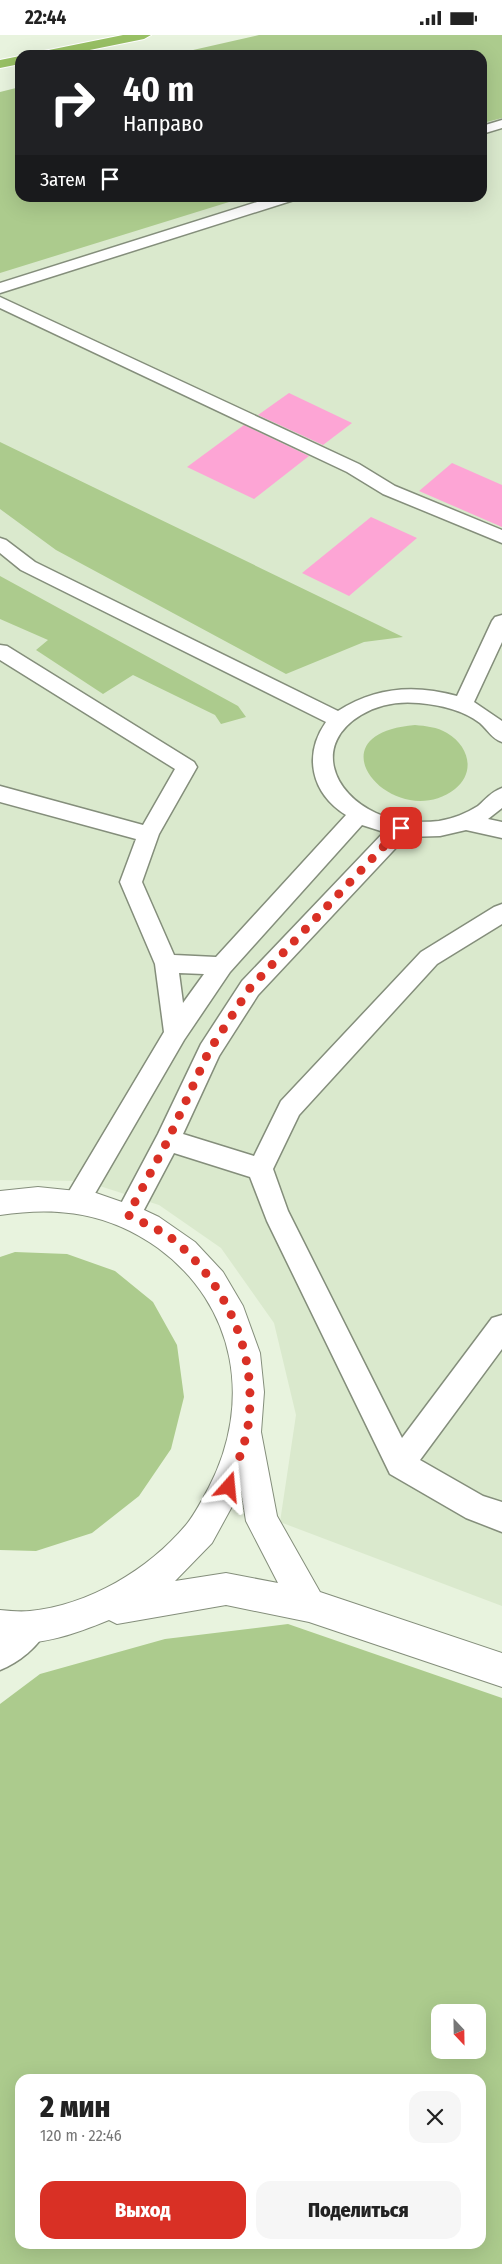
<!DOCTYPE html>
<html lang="ru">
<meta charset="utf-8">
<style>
body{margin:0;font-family:"Fira Sans Condensed",sans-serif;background:#f6f6f6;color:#222;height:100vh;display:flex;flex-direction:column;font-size:19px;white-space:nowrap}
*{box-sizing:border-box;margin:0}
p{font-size:16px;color:#767676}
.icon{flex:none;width:28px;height:28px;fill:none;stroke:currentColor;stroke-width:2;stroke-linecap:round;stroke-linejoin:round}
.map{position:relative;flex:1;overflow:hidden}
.sheet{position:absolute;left:15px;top:2039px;width:471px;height:175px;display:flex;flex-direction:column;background:#fff;border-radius:15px;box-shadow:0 5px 20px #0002}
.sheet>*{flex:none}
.hud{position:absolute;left:15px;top:15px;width:472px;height:152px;border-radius:15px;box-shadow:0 5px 20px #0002;background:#202124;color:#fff;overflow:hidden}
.needle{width:32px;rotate:158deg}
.tools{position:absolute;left:431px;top:1969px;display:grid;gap:10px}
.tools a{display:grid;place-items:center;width:55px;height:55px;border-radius:10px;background:#fff;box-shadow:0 5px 20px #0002;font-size:25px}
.pin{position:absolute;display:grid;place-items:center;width:42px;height:42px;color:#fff;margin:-21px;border-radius:10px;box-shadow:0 2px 8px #0006}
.me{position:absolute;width:55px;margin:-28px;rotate:18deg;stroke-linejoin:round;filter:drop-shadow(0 0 4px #0008)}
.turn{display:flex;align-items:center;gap:18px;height:105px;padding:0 25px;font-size:22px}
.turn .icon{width:65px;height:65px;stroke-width:2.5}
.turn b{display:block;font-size:35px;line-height:42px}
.then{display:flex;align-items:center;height:48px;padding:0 25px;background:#0003;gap:10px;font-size:19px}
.round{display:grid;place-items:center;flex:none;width:52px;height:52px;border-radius:15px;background:#f6f6f6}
.overview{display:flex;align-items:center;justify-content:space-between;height:85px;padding:0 25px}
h1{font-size:30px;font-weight:800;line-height:38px}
.primary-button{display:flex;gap:10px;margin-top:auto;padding:10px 25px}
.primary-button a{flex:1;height:58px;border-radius:15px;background:#d93025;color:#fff;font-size:20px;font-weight:800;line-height:58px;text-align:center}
.primary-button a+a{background:#f6f6f6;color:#222}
.status{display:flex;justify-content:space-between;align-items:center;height:35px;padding:0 25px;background:#fff;direction:ltr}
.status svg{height:14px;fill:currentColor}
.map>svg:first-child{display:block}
</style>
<div class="status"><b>22:44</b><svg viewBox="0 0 49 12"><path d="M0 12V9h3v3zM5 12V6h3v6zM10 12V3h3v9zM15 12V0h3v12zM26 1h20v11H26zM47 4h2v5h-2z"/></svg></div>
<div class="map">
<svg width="502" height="2229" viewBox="0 0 502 2229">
<rect width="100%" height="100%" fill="#e8f3de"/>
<path fill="#dae9cd" d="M502,79v1492l-222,-84 16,-107 -22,-92 -53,-75 -62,-43 -75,-24 -84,-1v-912l230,-70 252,-1 1,-77z"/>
<path fill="#accb8d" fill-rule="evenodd" d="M259,0h243v83l-19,5 -1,-68h-311z
M20,52v110l222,1 -242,75v-181z
M0,407l403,195 -39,5 -78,32 -230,-124 -56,-41z
M0,541l238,130 8,11 -25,7 -6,-9 -82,-40 -30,19 -67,-44 12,-10 -48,-21z
M415,690c11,1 22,2 32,8 22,13 29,39 8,56 -60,46 -149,-55 -40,-64z
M15,1217l52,2 48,17 38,31 24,43 7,52 -13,52 -32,47 -47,37 -56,18 -36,-1v-293z
M288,1589l214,74v566h-502v-560l40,-30 125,-35zM440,1978h38v37h-38zM20,2044h461v165h-461z"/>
<path fill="#fda5d5" d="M289,358l63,30 -29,22 -65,-30z
M244,390l65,31 -55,43 -67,-32z
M452,428l50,22v42l-83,-36z
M371,482l46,21 -68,58 -47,-23z"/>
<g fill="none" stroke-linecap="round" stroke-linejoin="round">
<defs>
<path id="service" d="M502,85v8l-20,6v-8z
M273,162h23l-2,3 -294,93v-10z
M0,262l359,167 36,22 107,44v13l-119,-49 -36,-22 -347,-164z
M0,503l6,2 29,22 303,149c37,-24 77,-27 119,-15l35,-75 3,-4 7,-2v27l-28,60 28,19v21c-10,-3 -14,-12 -22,-19 -17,-13 -39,-18 -61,-20 -20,-2 -40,1 -58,12 -48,29 -29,78 15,98 19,9 43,10 63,8 13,-2 28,-8 39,-15 8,-7 13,-14 24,-18v20l-14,11 14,3v16l-36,-8 -26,6 -34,1 -148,158 -39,61 -36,78 71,22 27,-55 140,-149 73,-45 8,-3v20l-65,40 -138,151 -26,54 15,42 114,227 90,-120 10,-3v34l-82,111 63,36 19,6v30l-36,-14 -76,-44 -123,-253 -17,-44 -76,-24 -37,70 -9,3 -9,-3 -4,-8 43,-81 43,-90 41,-63 142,-149 -22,-7 -132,147 -46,68 -98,169 -9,3 -9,-3 -4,-8 4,-8 96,-161 -9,-68 -35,-82 16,-43 -136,-37v-16l143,39 32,-56 -175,-109v-15l7,1 187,116 3,5 -38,67 -17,48 32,73 42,2 130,-142c-35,-22 -43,-60 -20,-93l-305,-152 -21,-17zM179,938l25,1 -21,29z
M32,1578l11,4 4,11c-7,18 -29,35 -47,42v-35l21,-18z"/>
<path id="minor" d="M38,1152l58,6 46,16 17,8 36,25 28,30 20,34 17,47 4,39 -3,40 16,84 43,76 182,61v34l-193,-65 -83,-17 -109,19 -8,-4c-39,16 -67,25 -109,24v-34c10,1 20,2 30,1 59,-6 118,-41 156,-86 9,-11 16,-25 23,-38 44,-85 27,-182 -51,-239 -49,-35 -99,-42 -158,-33v-24zM241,1455l5,31 32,62 -52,-10 -51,8 37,-38z"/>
<path id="trunk" d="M123,0h28l-7,4 -79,16h-28l7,-4z
M20,21v8l-20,4v-8z"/>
</defs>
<use href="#service" stroke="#848e7b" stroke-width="3"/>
<use href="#minor" stroke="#848e7b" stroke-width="2"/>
<use href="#trunk" stroke="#fff" stroke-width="2"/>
<use href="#service" fill="#fff" fill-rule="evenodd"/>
<use href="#minor" fill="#fff" fill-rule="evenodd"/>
<use href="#trunk" fill="#98c064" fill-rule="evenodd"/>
</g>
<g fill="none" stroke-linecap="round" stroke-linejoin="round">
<path stroke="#d93025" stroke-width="9" stroke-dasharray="0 16.2" d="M229,1452c6,-18 14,-37 18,-55 13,-72 -17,-144 -72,-191 -13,-11 -32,-18 -47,-26l40,-75 41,-89 41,-63 151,-160"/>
</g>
</svg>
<div class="tools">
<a><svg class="needle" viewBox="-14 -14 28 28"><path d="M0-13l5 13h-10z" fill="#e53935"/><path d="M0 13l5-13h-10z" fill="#767676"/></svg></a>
</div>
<div class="pin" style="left:401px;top:793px;background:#d93025"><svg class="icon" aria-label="arrive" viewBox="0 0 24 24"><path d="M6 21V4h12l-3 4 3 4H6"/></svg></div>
<svg class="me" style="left:229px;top:1452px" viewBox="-20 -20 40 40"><path d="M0-17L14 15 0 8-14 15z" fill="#d93025" stroke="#fff" stroke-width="4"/></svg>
<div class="hud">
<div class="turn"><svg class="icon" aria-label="right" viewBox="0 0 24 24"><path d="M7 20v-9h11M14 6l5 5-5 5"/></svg><div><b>40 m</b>Направо</div></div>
<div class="then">Затем<svg class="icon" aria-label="arrive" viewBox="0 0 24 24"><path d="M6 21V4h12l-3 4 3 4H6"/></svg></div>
</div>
<section class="sheet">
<div class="overview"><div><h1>2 мин</h1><p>120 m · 22:46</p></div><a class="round"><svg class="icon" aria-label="close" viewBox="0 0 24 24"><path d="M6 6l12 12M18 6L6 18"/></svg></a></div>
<div class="primary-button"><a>Выход</a><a>Поделиться</a></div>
</section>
</div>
